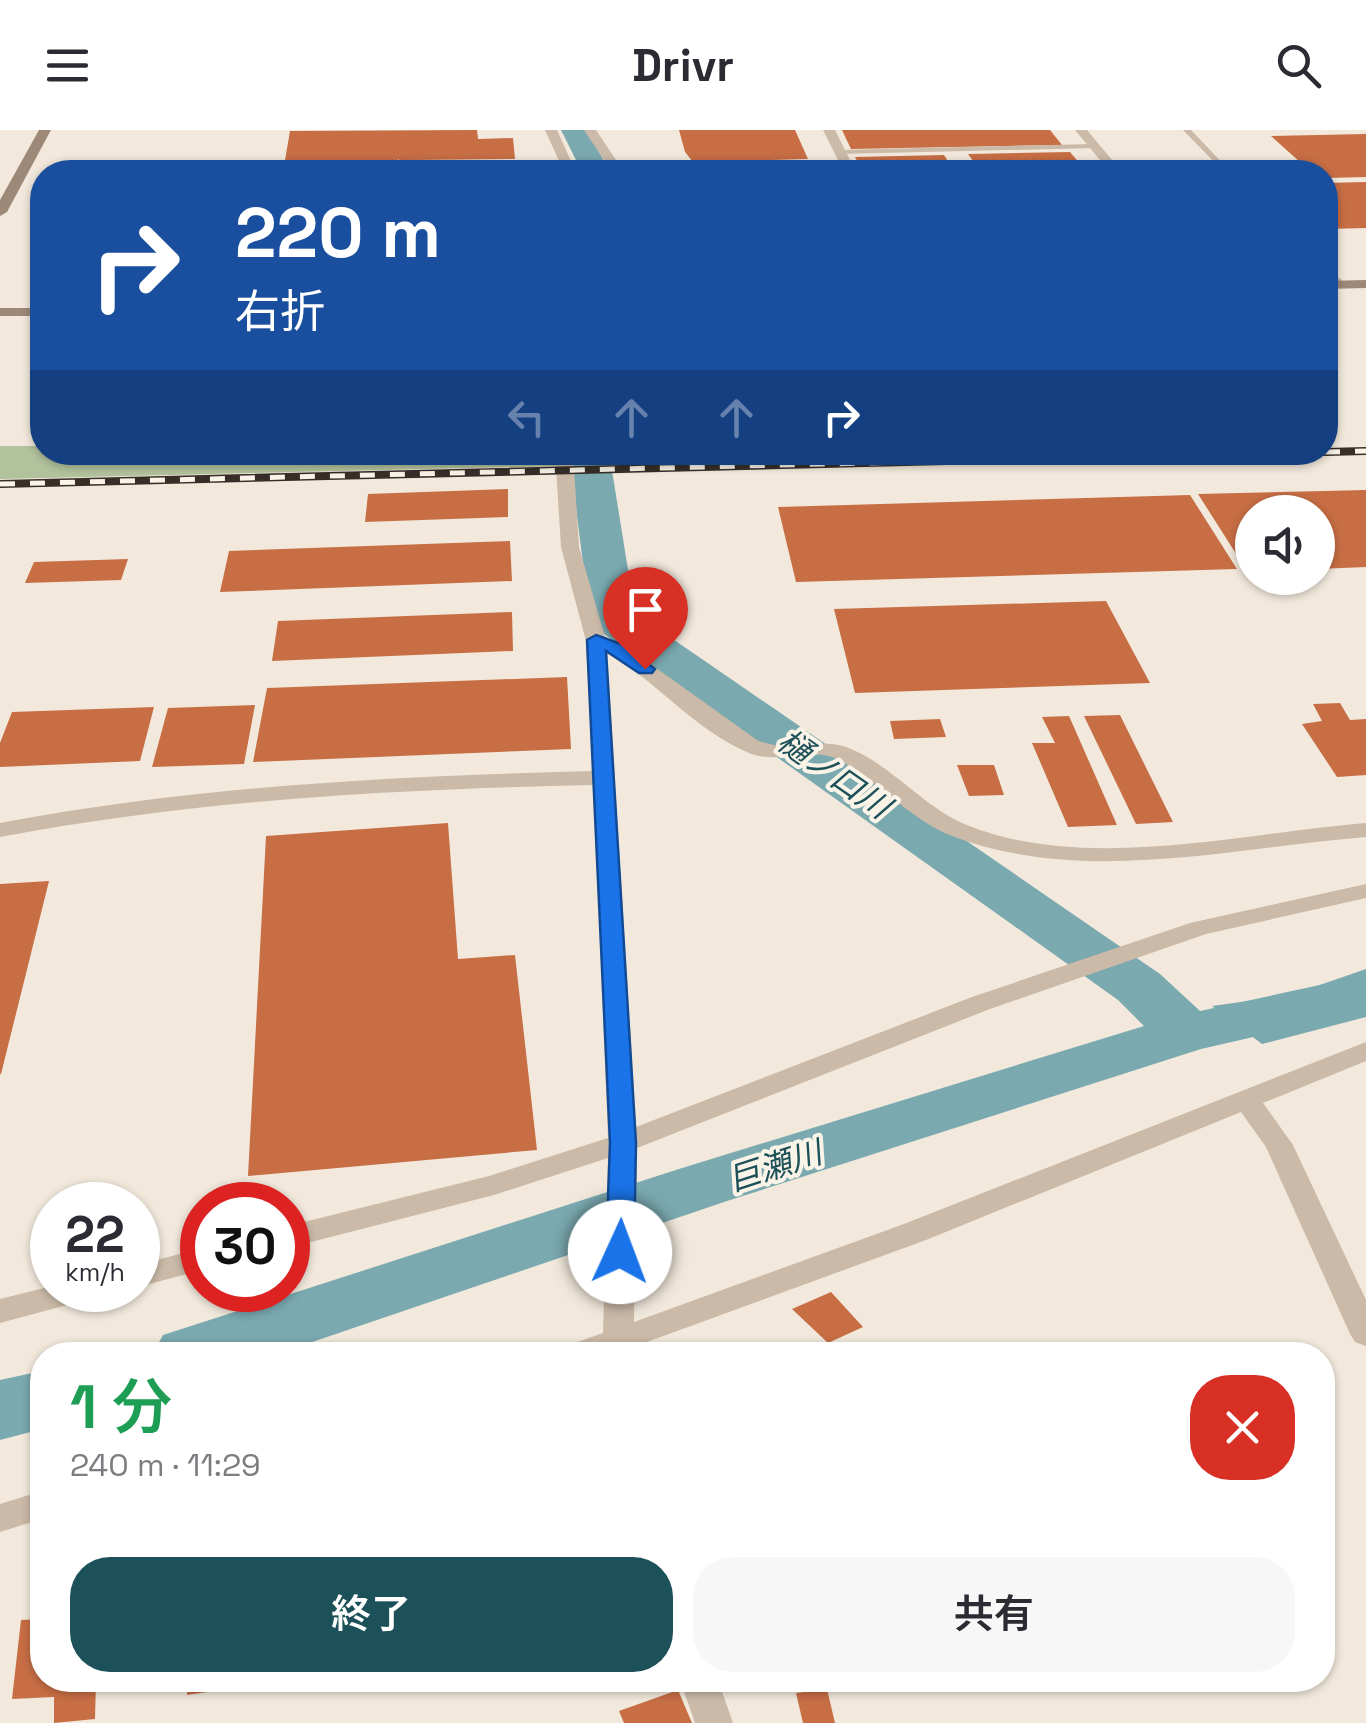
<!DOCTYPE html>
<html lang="ja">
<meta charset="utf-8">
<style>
body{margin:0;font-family:"Space Grotesk","Noto Sans JP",sans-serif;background:#f7f7f7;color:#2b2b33;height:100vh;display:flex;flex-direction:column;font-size:38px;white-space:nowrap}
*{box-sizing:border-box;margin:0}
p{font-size:32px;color:#7c7c81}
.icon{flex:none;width:55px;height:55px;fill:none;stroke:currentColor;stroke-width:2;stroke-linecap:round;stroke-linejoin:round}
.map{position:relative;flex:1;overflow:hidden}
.details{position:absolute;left:30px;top:1212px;width:1305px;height:350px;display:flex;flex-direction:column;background:#fff;border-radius:40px;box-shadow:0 2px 8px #0004}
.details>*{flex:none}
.guide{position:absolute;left:30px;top:30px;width:1308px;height:305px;border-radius:40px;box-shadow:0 2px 8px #0004;background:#1a4fa0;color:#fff;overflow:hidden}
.tools{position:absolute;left:1235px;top:365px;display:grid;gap:20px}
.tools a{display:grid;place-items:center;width:100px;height:100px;border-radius:50%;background:#fff;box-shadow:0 2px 8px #0004;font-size:50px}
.speed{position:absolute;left:30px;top:1052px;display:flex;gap:20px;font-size:50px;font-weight:700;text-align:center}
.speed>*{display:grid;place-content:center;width:130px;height:130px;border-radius:50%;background:#fff;box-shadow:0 2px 8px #0004;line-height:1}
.speed small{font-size:25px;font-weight:400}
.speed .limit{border:15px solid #d22;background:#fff;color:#111}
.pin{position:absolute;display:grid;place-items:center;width:85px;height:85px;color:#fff;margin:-102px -42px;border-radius:50% 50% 50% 0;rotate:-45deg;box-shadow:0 0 10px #0007}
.pin .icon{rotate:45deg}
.me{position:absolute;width:110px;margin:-55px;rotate:2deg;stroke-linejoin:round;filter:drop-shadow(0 0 8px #0008)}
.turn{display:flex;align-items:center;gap:35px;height:210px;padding:0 40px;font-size:45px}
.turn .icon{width:130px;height:130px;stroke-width:2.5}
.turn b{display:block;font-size:70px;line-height:85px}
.lanes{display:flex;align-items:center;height:95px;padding:0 40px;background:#0003;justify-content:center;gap:50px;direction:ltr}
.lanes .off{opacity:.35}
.round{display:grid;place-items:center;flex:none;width:105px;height:105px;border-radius:40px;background:#f7f7f7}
.summary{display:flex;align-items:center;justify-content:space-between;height:170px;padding:0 40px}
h1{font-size:60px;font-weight:600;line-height:75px;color:#1e9e55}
.primary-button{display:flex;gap:20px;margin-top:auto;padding:20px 40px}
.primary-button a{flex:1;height:115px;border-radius:40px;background:#1d5159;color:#fff;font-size:40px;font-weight:600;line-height:115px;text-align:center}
.primary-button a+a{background:#f7f7f7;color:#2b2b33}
header{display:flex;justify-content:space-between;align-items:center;height:130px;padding:0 40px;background:#fff;font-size:45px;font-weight:600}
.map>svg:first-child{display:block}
</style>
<header><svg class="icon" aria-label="menu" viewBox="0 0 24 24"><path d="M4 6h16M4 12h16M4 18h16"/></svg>Drivr<svg class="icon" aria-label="search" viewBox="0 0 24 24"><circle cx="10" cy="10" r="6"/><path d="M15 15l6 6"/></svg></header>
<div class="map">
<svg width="1366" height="1593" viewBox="0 0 1366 1593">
<rect width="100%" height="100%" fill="#f2e9dc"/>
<path fill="#b2c29c" d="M0,316h42v6h515l1,14 -558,13z"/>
<path fill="#7aa9b0" d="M1366,839v48l-104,27 -50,-38 79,-11z"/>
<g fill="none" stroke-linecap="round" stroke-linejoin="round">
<path fill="#7aa9b0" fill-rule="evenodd" d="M561,0h26l23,42h-28z
M569,322h40l26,161 525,361 40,37 166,-36v36l-165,38 -474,152 -453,154h-122l11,-20 516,-166 465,-143 -26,-26 -521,-371 -7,-10z
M42,1241v58l-42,11v-60z"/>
</g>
<path fill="#c76e45" d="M477,0l1,9 35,-1 2,21 -103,1v3h-13v-4l-6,4 -109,3 6,-35z
M679,0h116l13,29 -115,3 -8,-10z
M842,0h208l12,15 -211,4z
M1366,4v43l-41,1v-6h-14l-40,-36z
M1070,22l17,20h-106l-13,-18z
M944,25l11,17h-92l-8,-15z
M1366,52v46l-41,1v-46z
M508,359v28l-143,5 3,-28z
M1366,360v77l-48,2v-57h-66v59h-5l-49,-77z
M1190,365l47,74 -441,13 -18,-75z
M510,411l2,40 -292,11 9,-41z
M128,429l-7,21 -96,3 9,-21z
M1106,471l44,82 -295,10 -21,-84z
M512,482l1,39 -241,10 6,-40z
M567,547l4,72 -318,13 14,-74z
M1340,573l10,17 16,-1v56l-29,2 -35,-53 20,-3 -9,-17z
M255,575l-11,59 -92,3 16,-59z
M154,577l-14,54 -140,6v-24l12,-31z
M1120,585l53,107 -37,2 -52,-108z
M1069,586l48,109 -49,2 -36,-84h23l-13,-26z
M940,589l6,18 -52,2 -4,-18z
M957,635h37l10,30 -35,1z
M448,693l10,136 57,-4 22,195 -289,26 18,-340z
M49,751l-48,193h-1v-190z
M831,1162l32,35 -35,16 -36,-34z
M737,1213l4,12h-62v-2z
M42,1489v61h54l-1,39 -41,4v-26l-42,2 9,-79z
M188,1550h87v2l-88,13z
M827,1559l8,34h-32l-7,-30z
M678,1560l14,33h-68l-5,-12z"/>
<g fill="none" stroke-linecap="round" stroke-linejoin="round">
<path fill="#cbbaa8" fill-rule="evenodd" d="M1183,0h8l40,42h-7z
M1094,14l3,4 -258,6 -4,-2 4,-2z
M1325,136l19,16v4h-6l-13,-12z"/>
<path fill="#cbbaa8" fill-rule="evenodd" d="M545,0h12l19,42h-12z
M584,0h12l28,42h-12z
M823,0h12l21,42h-12z
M1075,0h12l35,42h-12z
M727,31l20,3 17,8 -37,-3 -37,3z
M555,322h18l6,95 26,90 19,8 133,95c28,13 60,-3 89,7 46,17 76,60 121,78 118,48 276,8 399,-2v14c-135,11 -283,49 -414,-1 -43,-17 -73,-55 -113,-76 -28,-14 -61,5 -90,-7 -53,-22 -93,-72 -142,-101l29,475 336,-130 218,-74 176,-39v14l-160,36 -216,75 -353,139 -3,174 270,-98 462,-182v19l-103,42 30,42 73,155v46l-11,-4 -5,-8 -84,-187 -25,-35 -315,128 -290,106v9h-75l5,-9 37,-13 5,-175 -114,37 -206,53v-22l201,-50 119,-38 -14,-353c-200,4 -397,15 -594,52v-14c197,-37 394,-47 593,-52l-7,-130 -25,-94z
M202,1118v22l-64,17v-22z
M52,1156v4h46l-5,8 -93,25v-24z
M42,1361v28l-42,13v-28z
M680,1550h38l15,43h-38z"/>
<path fill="#9e8979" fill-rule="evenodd" d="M39,0h12l-44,82 -7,4v-16z
M1366,150v8l-41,1v-8z
M0,178h42v8h-42z"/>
<defs>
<path id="rail" d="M1325,322l41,-1
M0,354l1319,-32"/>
</defs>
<use href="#rail" stroke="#372e28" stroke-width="8"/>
<use href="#rail" stroke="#faf3e8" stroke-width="5" stroke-dasharray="15" stroke-linecap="butt"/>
</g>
<path fill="#1a73e8" stroke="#114b97" stroke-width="2.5" d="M596,505l28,10 31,24 -3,4h-13l-33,-22 30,492 -2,109 -4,7h-20l-4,-7 4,-109 -23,-503z"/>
<g text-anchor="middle" stroke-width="8" stroke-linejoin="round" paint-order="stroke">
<g font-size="32" font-style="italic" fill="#1d5159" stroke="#faf3e8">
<text transform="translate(834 644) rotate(35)" y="11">樋ノ口川</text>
<text transform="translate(775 1036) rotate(-18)" y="11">巨瀬川</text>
</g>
</g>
</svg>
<div class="tools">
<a><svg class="icon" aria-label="sound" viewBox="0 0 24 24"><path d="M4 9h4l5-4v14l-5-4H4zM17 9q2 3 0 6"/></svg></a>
</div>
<div class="speed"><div>22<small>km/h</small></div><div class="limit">30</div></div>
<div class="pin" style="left:645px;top:539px;background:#d93025"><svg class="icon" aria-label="arrive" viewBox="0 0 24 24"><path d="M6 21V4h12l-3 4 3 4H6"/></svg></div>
<svg class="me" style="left:620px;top:1122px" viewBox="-20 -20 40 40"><circle r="19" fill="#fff"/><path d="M0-13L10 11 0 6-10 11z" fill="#1a73e8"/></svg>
<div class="guide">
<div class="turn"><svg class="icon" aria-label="right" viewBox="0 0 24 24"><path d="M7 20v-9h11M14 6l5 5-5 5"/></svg><div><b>220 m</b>右折</div></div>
<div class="lanes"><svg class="icon off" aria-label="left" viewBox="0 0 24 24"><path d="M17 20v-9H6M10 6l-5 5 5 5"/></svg><svg class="icon off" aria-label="ahead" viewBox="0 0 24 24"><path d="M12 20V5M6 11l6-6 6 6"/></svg><svg class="icon off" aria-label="ahead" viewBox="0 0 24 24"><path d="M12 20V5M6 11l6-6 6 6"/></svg><svg class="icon" aria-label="right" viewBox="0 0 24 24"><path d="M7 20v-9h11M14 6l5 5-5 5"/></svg></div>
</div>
<section class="details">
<div class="summary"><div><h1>1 分</h1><p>240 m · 11:29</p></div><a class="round" style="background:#d93025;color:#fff"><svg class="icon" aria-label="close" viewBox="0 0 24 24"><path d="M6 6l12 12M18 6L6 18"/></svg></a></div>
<div class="primary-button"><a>終了</a><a>共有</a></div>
</section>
</div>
